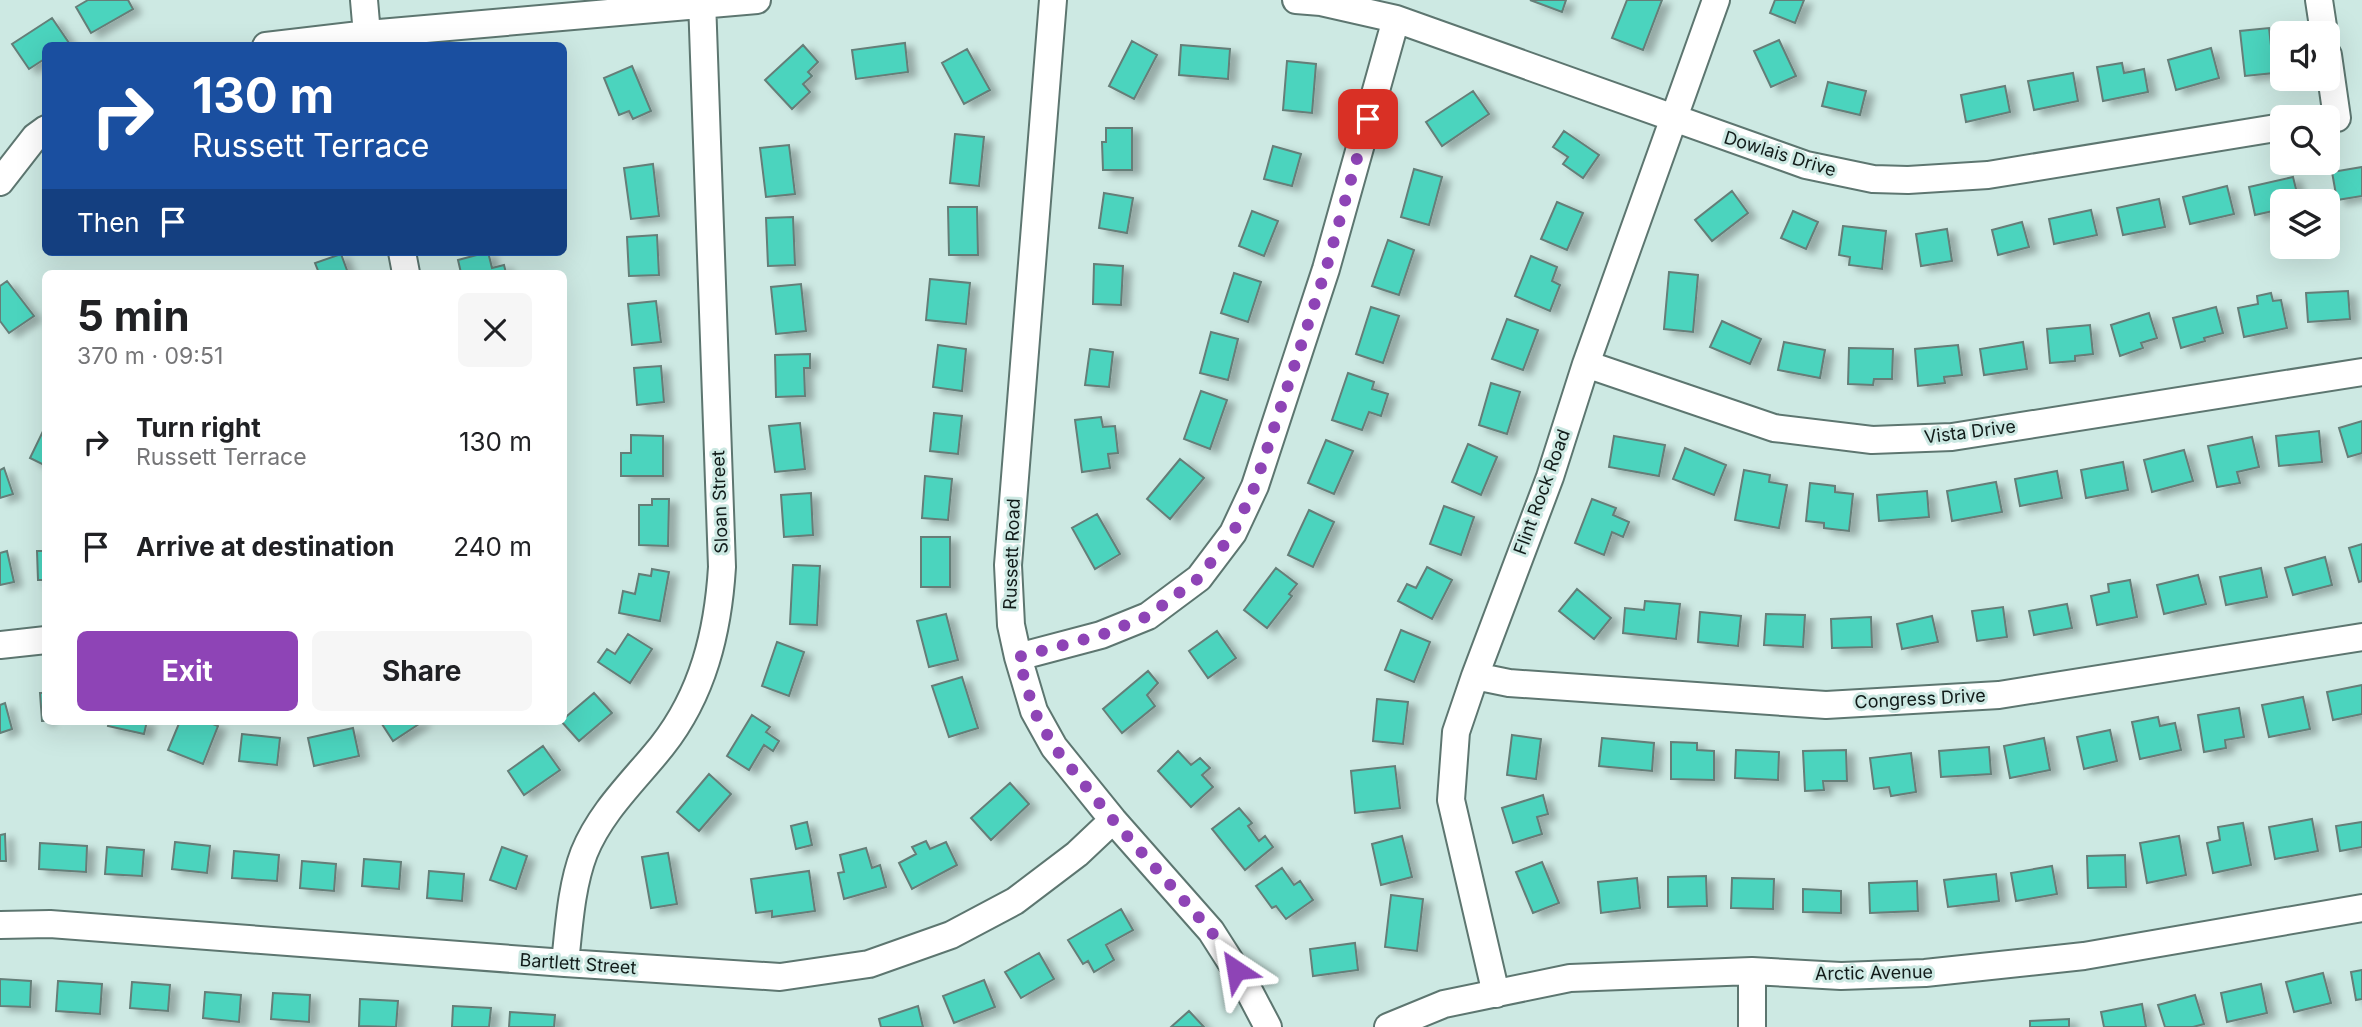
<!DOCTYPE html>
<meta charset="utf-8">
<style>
body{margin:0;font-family:Inter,sans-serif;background:#f6f6f6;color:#202124;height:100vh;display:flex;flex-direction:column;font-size:26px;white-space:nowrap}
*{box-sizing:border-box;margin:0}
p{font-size:23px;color:#757577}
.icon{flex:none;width:38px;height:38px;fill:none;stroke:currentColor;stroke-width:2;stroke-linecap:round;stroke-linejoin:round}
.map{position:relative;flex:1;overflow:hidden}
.sheet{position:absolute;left:42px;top:270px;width:525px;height:455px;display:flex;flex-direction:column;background:#fff;border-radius:10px;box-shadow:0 7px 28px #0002}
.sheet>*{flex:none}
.hud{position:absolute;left:42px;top:42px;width:525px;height:214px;border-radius:10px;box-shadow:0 7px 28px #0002;background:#1a4fa0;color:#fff;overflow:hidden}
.controls{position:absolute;left:2270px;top:21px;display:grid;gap:14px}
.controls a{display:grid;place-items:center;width:70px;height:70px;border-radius:10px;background:#fff;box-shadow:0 7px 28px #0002;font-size:35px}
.pin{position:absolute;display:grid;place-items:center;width:60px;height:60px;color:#fff;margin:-30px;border-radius:14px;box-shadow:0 4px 10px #0006}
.me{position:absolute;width:77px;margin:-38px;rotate:327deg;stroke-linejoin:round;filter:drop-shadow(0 0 5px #0008)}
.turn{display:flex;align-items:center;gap:24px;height:147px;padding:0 35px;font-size:32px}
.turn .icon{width:91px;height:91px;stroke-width:2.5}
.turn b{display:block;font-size:49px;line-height:60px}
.then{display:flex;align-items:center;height:66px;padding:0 35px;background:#0003;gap:14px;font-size:26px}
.round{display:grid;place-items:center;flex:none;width:74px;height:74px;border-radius:10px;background:#f6f6f6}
.overview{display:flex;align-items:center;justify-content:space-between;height:119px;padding:0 35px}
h1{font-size:42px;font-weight:700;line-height:52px}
.primary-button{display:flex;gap:14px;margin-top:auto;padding:14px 35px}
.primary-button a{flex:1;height:80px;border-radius:10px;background:#8e44b6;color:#fff;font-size:28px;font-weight:700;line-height:80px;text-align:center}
.primary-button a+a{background:#f6f6f6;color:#202124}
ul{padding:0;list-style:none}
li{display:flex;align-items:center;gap:21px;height:105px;padding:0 35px}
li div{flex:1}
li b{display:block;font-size:26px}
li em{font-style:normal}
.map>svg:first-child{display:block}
</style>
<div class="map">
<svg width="2362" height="1027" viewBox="0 0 2362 1027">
<defs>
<filter id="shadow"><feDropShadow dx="8" dy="4.5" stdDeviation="3.5" flood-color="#0004"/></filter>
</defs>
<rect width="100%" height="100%" fill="#cde9e3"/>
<path fill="#4cd4be" stroke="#657e78" stroke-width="2" filter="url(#shadow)" d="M88,0h40l5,9 -42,24 -15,-26z
M1530,0h36l-4,12z
M1627,0h35l-19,50 -31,-12z
M1775,0h29l-9,23 -25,-10z
M52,18l17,25 -5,3h-18v12l-17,11 -17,-25z
M2269,28l5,45 -29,3 -5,-45z
M1779,40l17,36 -25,11 -17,-36z
M1132,41l25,14 -23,44 -25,-13z
M905,43l3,29 -52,7 -4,-29z
M803,45l15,17 -10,10 4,4 -9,8 7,8 -18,17 -27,-29z
M1181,45l49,4 -2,30 -49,-4z
M2211,48l8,30 -43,12 -8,-30z
M967,49l23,41 -26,14 -22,-41z
M1287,61l29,3 -4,49 -29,-3z
M2122,63l2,10 20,-4 4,23 -45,9 -6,-34z
M632,66l19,45 -18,8 -4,-8 -10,4 -15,-37z
M2073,73l5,28 -44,9 -6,-29z
M1828,82l38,9 -6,24 -38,-9z
M2005,86l5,26 -44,10 -5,-27z
M1473,91l16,23 -47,32 -16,-24z
M1106,128h26v42h-29l-1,-28h4z
M1564,131l35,24 -16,23 -20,-14 5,-7 -15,-10z
M955,134l29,3 -5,49 -29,-3z
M789,145l6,49 -29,3 -6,-49z
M1273,146l28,8 -9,32 -28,-7z
M653,164l6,52 -28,3 -7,-51z
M2362,167v29l-25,4 -5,-28z
M1414,169l28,8 -13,48 -28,-8z
M2293,177l6,24h-17v8l-27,6 -6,-28z
M2227,186l7,28 -44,10 -7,-27z
M1732,191l16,22 -36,28 -17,-21z
M1104,193l29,5 -6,35 -28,-5z
M2159,199l6,28 -42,8 -6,-27z
M1557,202l26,11 -16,37 -26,-11z
M948,207h29l1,48h-29z
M2091,210l6,25 -43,9 -5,-25z
M1252,211l26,10 -14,35 -25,-10z
M1793,211l25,11 -12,27 -25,-11z
M793,217l2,48 -27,1 -2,-48z
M2022,222l7,25 -31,8 -6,-25z
M1843,226l43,5 -4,38 -33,-4 1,-8 -11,-2z
M1947,229l5,32 -31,5 -5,-32z
M657,235l2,40 -30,1 -2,-39z
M1388,240l26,10 -15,45 -27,-9z
M488,252l4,16 12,-3 2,8h-45l-3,-13z
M341,254l7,19h-29l-4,-10z
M1531,256l26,11 -5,14 8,4 -10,26 -35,-15z
M1094,264l29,2 -2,39 -28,-1z
M1669,272l29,3 -5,57 -29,-3z
M1234,273l27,9 -13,40 -27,-9z
M930,279l40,4 -4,41 -40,-4z
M7,281l27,35 -25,17 -9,-12v-35z
M801,284l5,47 -30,3 -5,-47z
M2348,291l2,28 -42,3 -2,-29z
M2271,293l2,8 8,-1 6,28 -43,9 -6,-29 20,-4 -1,-8z
M656,301l5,41 -29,3 -4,-41z
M1371,307l28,9 -16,47 -27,-9z
M2216,307l7,26 -19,5 1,3 -24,7 -8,-30z
M2149,313l8,25 -16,5 2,5 -23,8 -9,-31z
M1507,319l31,11 -15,40 -31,-11z
M1722,321l39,18 -11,25 -40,-17z
M2090,325l3,29 -18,2v5l-25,2 -3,-34z
M1211,332l27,7 -10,41 -28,-7z
M1784,342l41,8 -5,28 -42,-8z
M2023,342l4,27 -43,6 -4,-26z
M938,345l28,4 -4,42 -29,-4z
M1958,345l4,30 -18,2 1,6 -27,3 -3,-37z
M1849,348l44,1 -1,30h-18l-1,6 -25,-1z
M1090,349l23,3 -4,35 -24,-2z
M810,354v14h-6l1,28 -29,1 -1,-42z
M661,366l3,36 -27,3 -3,-37z
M1348,373l26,9 -2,7 16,5 -7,22 -12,-4 -7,18 -30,-10z
M1491,383l29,9 -13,42 -28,-9z
M1201,391l26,9 -17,49 -26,-10z
M934,413l28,3 -4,38 -28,-3z
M1101,417l2,10 12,-1 3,27 -10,1 2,14 -28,4 -7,-52z
M2362,421v32l-14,4 -9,-29z
M800,423l5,46 -30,3 -6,-46z
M46,425v41l-16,-8z
M2319,431l3,31 -43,4 -3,-30z
M631,435l32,1v40h-42v-23h10z
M1614,436l51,9 -6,31 -50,-9z
M2252,437l7,30 -22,5 3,11 -23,4 -9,-41z
M1326,440l27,11 -19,43 -26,-11z
M1468,444l29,13 -16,38 -29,-13z
M1685,448l41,17 -12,30 -41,-16z
M2184,450l9,31 -41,11 -8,-32z
M1180,459l24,19 -34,41 -23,-20z
M2123,462l5,28 -42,8 -5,-28z
M4,468l9,26 -13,4v-28z
M1744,470l26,5 -1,7 18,3 -8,43 -44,-8z
M2057,471l5,27 -42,8 -5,-27z
M925,476l27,3 -4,41 -26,-2z
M1996,482l6,30 -50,9 -5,-30z
M1810,483l25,3v6l18,2 -4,37 -25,-3v-5l-18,-2z
M1927,491l2,26 -50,4 -2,-26z
M811,493l2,42 -29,2 -3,-42z
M652,499h17l-1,47 -29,-1v-40h13z
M1592,499l24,9 -3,7 16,7 -6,15 -11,-5 -8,23 -29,-12z
M1444,506l30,11 -13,38 -31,-11z
M1309,510l25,12 -21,45 -25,-12z
M1097,514l23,40 -25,15 -23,-41z
M921,537h29v50h-29z
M2362,544v37l-3,1 -10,-34z
M7,551l7,31 -14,3v-32z
M37,551h9v29h-8z
M2325,557l7,28 -39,10 -8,-27z
M793,565l27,1 -3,59 -27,-1z
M1427,567l25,13 -20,39 -34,-18 9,-17 9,4z
M1276,568l21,16 -8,10 3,2 -25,32 -23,-18z
M2261,568l6,29 -41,8 -6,-28z
M652,569l17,3 -9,49 -41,-8 4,-22 12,3 4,-20 12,2z
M2198,575l8,29 -42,10 -7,-29z
M2130,580l7,37 -40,8 -6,-29 18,-4 -1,-8z
M1577,589l34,29 -17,21 -35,-28z
M1645,601l35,3 -4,35 -53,-6 2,-25 19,2z
M2067,604l5,24 -38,7 -5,-24z
M2003,607l4,30 -30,4 -5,-30z
M1700,612l41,4 -3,30 -40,-4z
M946,614l12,46 -29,7 -12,-46z
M1766,614l39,1 -2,32 -39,-2z
M1932,616l6,26 -36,7 -5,-25z
M1871,617l1,30 -40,1 -1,-29z
M1401,630l29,12 -16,40 -29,-12z
M1217,631l19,27 -28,20 -19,-27z
M628,634l24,15 -22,34 -32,-21 9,-13 8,5z
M777,642l27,10 -15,44 -27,-10z
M1148,671l10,12 -11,12 8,11 -33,27 -19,-24z
M962,677l16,51 -29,9 -17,-51z
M2362,685v29l-29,6 -6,-28z
M40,693h6l1,28h-5z
M594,693l18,20 -33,28 -18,-20z
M2303,697l7,32 -41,8 -7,-32z
M1377,699l31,3 -5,42 -30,-3z
M5,703l7,26 -12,4v-28z
M2239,708l5,29 -19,3 1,8 -22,4 -6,-37z
M752,715l18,12 -4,5 13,9 -6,10 -9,-6 -15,25 -22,-14z
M2158,717l2,9 15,-3 6,27 -41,9 -8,-37z
M109,721h38l-3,13 -36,-8z
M180,721h25l13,5 -15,38 -35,-14z
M380,721h42v1l-29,19z
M353,728l6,28 -45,10 -6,-28z
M2110,730l7,31 -33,8 -7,-32z
M242,734l38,4 -3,27 -38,-4z
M1512,735l29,4 -5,40 -29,-4z
M1602,738l52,5 -2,28 -53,-5z
M2044,738l6,32 -40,8 -6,-32z
M1671,742l26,1v7l17,1v29l-43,-1z
M543,746l17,24 -36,25 -16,-24z
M1989,747l2,27 -50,3 -2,-26z
M1736,750l43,2 -1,28 -43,-2z
M1846,750l1,31h-24l1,9 -19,1 -2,-40z
M1178,751l13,14 9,-7 10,10 -8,7 11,12 -22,20 -33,-36z
M1911,753l5,39 -25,4 -2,-9 -15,2 -4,-31z
M1395,766l5,42 -45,5 -4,-42z
M709,774l22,20 -32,37 -22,-19z
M1010,783l19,21 -38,36 -20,-22z
M1543,795l5,19 -11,3 5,17 -29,9 -11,-35z
M1239,808l13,15 -4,3 11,15 6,-5 8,11 -28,23 -33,-41z
M2312,819l6,32 -43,8 -6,-32z
M807,822l5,23 -16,4 -5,-23z
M2362,822v25l-22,4 -4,-25z
M2243,823l8,42 -38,8 -6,-30 13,-3 -2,-13z
M5,834l1,27h-6v-26z
M1402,836l10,41 -31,8 -9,-41z
M2179,836l7,39 -39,8 -7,-40z
M926,841l4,8 16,-7 11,23 -45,24 -13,-26 17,-9 -4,-7z
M175,842l35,4 -3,27 -35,-4z
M40,843l47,3 -1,26 -47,-3z
M107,847l37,3 -2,26 -37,-2z
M502,847l25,9 -11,33 -26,-9z
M866,848l6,20 8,-3 6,22 -42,12 -6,-26 6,-1 -4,-17z
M234,851l45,4 -2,26 -45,-3z
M668,853l9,51 -26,4 -9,-51z
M2125,855l1,32 -38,1 -1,-32z
M364,859l37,3 -2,27 -37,-3z
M302,861l34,3 -2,27 -34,-3z
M1542,862l17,41 -26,10 -17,-41z
M2052,866l5,28 -41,7 -5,-28z
M1282,868l12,17 6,-4 13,19 -27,19 -10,-13 -4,2 -16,-22z
M429,871l35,3 -2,27 -35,-3z
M809,871l6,40 -43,6v-6l-16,2 -5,-34z
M1996,874l3,27 -51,6 -4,-27z
M1706,876l1,30 -39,1v-30z
M1637,878l3,30 -39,5 -3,-31z
M1732,878l42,1 -1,30 -42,-1z
M1917,881l1,30 -48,2 -1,-30z
M1803,889l38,2v22l-38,-1z
M1391,895l32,4 -6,52 -32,-4z
M1121,909l12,21 -27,15 8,15 -20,12 -6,-11 -5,3 -15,-24z
M1355,943l3,27 -45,6 -3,-27z
M1039,953l15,26 -33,19 -16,-26z
M2362,970v29l-6,1 -5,-28z
M2323,973l8,30 -37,9 -8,-30z
M0,979l31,2 -1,26 -30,-1z
M984,980l11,27 -41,16 -11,-27z
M58,981l44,3 -2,30 -44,-3z
M132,982l38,3 -2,26 -38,-3z
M2261,984l6,29 -40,9 -6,-29z
M205,992l36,3 -2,27 -36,-4z
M273,993l37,2 -1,27 -38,-3z
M2195,995l9,29 -11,3h-28l-7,-22z
M360,999l38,2 -2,26 -37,-1z
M2142,1004l4,23h-42l-3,-15z
M453,1006l38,2 -2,19h-37z
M918,1006l5,21h-42l-2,-8z
M1189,1011l15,16h-33z
M510,1012l45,3 -1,12h-45z
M2069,1019v8h-39v-6z"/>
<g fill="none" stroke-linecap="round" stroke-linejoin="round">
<defs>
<path id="minor" d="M364,0l4,46
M1053,0l-45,565 3,60 7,32 16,54 20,36 59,73 98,111 37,58 20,38
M1296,0l25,2 75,17 410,146 67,14 35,1 80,-5 294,-48
M2319,0l5,33
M266,46l102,-12 389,-34
M2328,55l9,63
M0,182l35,-45 11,-8
M402,252l4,21
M1586,364l188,64 98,12 80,-3 410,-65
M0,645l46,-5
M1018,657l83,-22 47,-19 51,-38 34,-45 22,-47 71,-217 70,-250
M1475,676l34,7 317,22 173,-10 363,-58
M0,925l50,-1 515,39 215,14 89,-13 82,-29 64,-34 62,-47 36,-34
M565,963c4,-36 6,-76 19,-110 17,-42 50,-72 78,-107 41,-52 56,-114 60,-179l-20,-567
M1496,994l-45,-194 5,-68 19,-56 75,-199 36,-113 130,-364
M1388,1027l56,-23 126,-26 182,-7 89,5 84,-3 159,-17 278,-48
M1752,1027v-56"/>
</defs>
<use href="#minor" stroke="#5d7670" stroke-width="30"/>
<use href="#minor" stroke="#fff" stroke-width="26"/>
</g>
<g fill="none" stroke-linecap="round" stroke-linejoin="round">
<path stroke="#8e44b6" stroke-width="12" stroke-dasharray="0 21.6" d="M1236,970l-25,-39 -98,-111 -59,-73 -20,-36 -16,-54 83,-22 47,-19 51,-38 34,-45 22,-47 71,-217 42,-150"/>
</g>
<g text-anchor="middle" stroke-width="6" stroke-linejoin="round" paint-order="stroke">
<g font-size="18" fill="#111b19" stroke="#cde9e3">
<text transform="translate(1780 154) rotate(17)" y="6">Dowlais Drive</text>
<text transform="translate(1970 432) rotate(-7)" y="6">Vista Drive</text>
<text transform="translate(1542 492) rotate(-70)" y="6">Flint Rock Road</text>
<text transform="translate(720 502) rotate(-92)" y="6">Sloan Street</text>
<text transform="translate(1012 554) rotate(-88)" y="6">Russett Road</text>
<text transform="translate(1920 699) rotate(-3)" y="6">Congress Drive</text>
<text transform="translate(578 964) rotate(4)" y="6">Bartlett Street</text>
<text transform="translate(1874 973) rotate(-1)" y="6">Arctic Avenue</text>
</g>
</g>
</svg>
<div class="controls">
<a><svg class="icon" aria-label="sound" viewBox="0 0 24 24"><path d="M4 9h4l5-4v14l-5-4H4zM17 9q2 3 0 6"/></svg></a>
<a><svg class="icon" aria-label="search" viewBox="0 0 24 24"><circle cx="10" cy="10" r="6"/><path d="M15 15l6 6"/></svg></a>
<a><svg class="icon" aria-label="layers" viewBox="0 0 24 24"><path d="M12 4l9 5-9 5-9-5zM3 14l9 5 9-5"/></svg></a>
</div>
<div class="pin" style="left:1368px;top:119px;background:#d93025"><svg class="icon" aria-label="arrive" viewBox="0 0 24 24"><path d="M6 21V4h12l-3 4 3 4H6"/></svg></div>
<svg class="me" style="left:1236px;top:970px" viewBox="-20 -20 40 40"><path d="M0-17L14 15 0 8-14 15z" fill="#8e44b6" stroke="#fff" stroke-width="4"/></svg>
<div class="hud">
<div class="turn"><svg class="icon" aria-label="right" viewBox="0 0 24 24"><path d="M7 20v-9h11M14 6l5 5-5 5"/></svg><div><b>130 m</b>Russett Terrace</div></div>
<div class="then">Then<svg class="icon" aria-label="arrive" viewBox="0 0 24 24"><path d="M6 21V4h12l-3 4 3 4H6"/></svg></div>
</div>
<section class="sheet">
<div class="overview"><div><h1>5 min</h1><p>370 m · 09:51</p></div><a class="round"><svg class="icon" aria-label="close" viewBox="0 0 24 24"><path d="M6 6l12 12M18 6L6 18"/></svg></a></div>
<ul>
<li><svg class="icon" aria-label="right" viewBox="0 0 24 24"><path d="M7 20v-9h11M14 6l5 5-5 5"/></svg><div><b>Turn right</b><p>Russett Terrace</p></div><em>130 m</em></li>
<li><svg class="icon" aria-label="arrive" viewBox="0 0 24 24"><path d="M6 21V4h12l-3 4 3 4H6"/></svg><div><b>Arrive at destination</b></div><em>240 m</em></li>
</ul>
<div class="primary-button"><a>Exit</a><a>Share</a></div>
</section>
</div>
